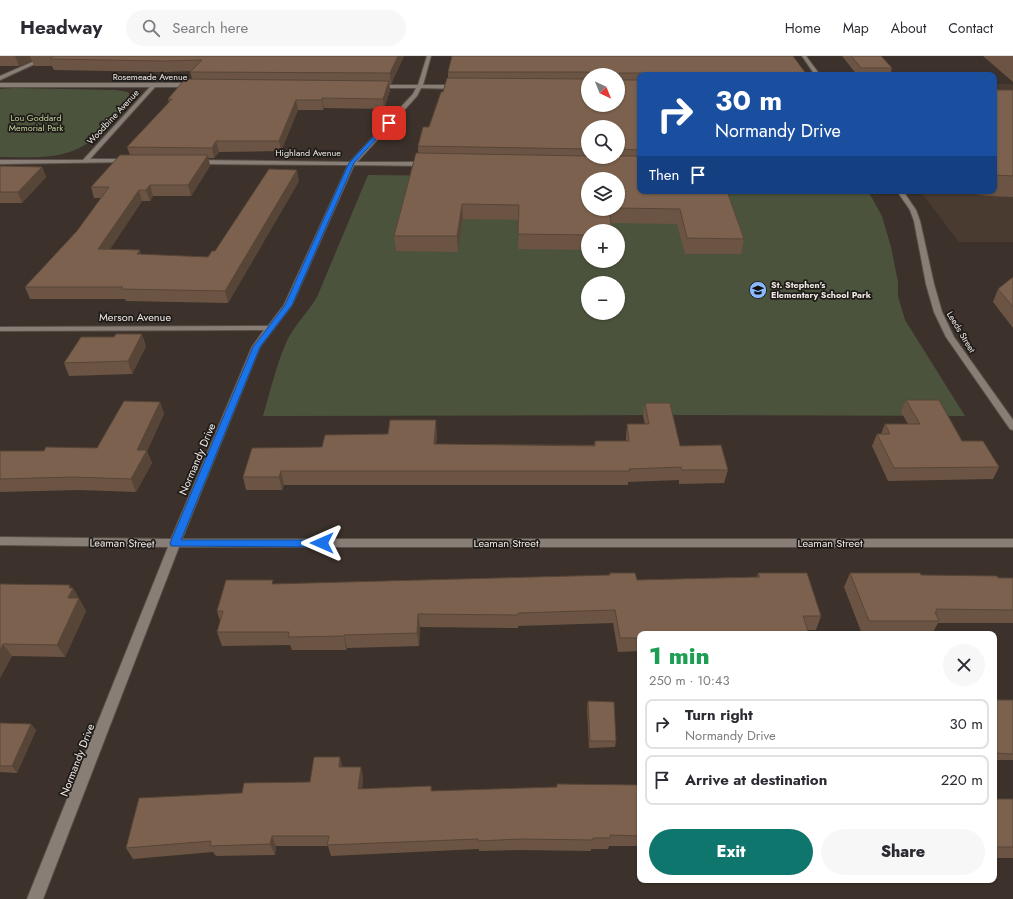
<!DOCTYPE html>
<meta charset="utf-8">
<style>
body{margin:0;font-family:Jost,sans-serif;background:#f7f7f7;color:#2b2b33;height:100vh;display:flex;flex-direction:column;font-size:15px;white-space:nowrap}
*{box-sizing:border-box;margin:0}
p{font-size:13px;color:#7c7c81}
.icon{flex:none;width:22px;height:22px;fill:none;stroke:currentColor;stroke-width:2;stroke-linecap:round;stroke-linejoin:round}
.map{position:relative;flex:1;overflow:hidden}
.panel{position:absolute;left:637px;top:575px;width:360px;height:252px;display:flex;flex-direction:column;background:#fff;border-radius:8px;box-shadow:0 1px 3px #0004}
.panel>*{flex:none}
.hud{position:absolute;left:637px;top:16px;width:360px;height:122px;border-radius:8px;box-shadow:0 1px 3px #0004;background:#1a4fa0;color:#fff;overflow:hidden}
.needle{width:26px;rotate:137deg}
.tools{position:absolute;left:581px;top:12px;display:grid;gap:8px}
.tools a{display:grid;place-items:center;width:44px;height:44px;border-radius:50%;background:#fff;box-shadow:0 1px 3px #0004;font-size:20px}
.pin{position:absolute;display:grid;place-items:center;width:34px;height:34px;color:#fff;margin:-17px;border-radius:8px;box-shadow:0 2px 6px #0006}
.me{position:absolute;width:44px;margin:-22px;rotate:270deg;stroke-linejoin:round;filter:drop-shadow(0 0 3px #0008)}
.turn{display:flex;align-items:center;gap:14px;height:84px;padding:0 12px;font-size:18px}
.turn .icon{width:52px;height:52px;stroke-width:2.5}
.turn b{display:block;font-size:28px;line-height:34px}
.then{display:flex;align-items:center;height:38px;padding:0 12px;background:#0003;gap:8px;font-size:15px}
.round{display:grid;place-items:center;flex:none;width:42px;height:42px;border-radius:21px;background:#f7f7f7}
.summary{display:flex;align-items:center;justify-content:space-between;height:68px;padding:0 12px}
h1{font-size:24px;font-weight:800;line-height:30px;color:#1e9e55}
.button{display:flex;gap:8px;margin-top:auto;padding:8px 12px}
.button a{flex:1;height:46px;border-radius:24px;background:#0f766e;color:#fff;font-size:16px;font-weight:800;line-height:46px;text-align:center}
.button a+a{background:#f7f7f7;color:#2b2b33}
ul{padding:0;list-style:none}
li{display:flex;align-items:center;gap:12px;height:50px;margin:0 8px 6px;padding:0 4px;border:2px solid #e1e1e2;border-radius:8px}
li div{flex:1}
li b{display:block;font-size:15px}
li em{font-style:normal}
header{display:flex;align-items:center;gap:24px;box-sizing:border-box;height:56px;padding:0 20px;background:#fff;border-bottom:1px solid #e1e1e2}
header strong{font-size:19px}
nav{display:flex;gap:22px;margin-inline-start:auto;font-size:14px}
.search{width:280px;height:36px;background:#f7f7f7;display:flex;align-items:center;gap:10px;box-sizing:border-box;padding:0 14px;border-radius:22px;color:#7c7c81;font-size:15px}
.map>svg:first-child{display:block}
</style>
<header>
<strong>Headway</strong>
<div class="search"><svg class="icon" aria-label="search" viewBox="0 0 24 24"><circle cx="10" cy="10" r="6"/><path d="M15 15l6 6"/></svg>Search here</div>
<nav><a>Home</a><a>Map</a><a>About</a><a>Contact</a></nav>
</header>
<div class="map">
<svg width="1013" height="843" viewBox="0 0 1013 843">
<rect width="100%" height="100%" fill="#3c322b"/>
<path fill="#4a3b30" d="M994,28h19v158h-54l-39,-51h74z"/>
<path fill="#4c533d" fill-rule="evenodd" d="M13,32l103,2 12,2 2,4 -1,4 -40,42c-26,19 -59,15 -89,15v-68z
M368,119l272,3v13h228l14,25 9,31 7,35v14l7,24 60,96 -288,-1 -414,1c7,-24 13,-50 23,-73 7,-17 22,-30 31,-46zM588,123h30v30h-30zM588,175h30v30h-30zM588,227h30v30h-30z"/>
<g fill="none" stroke-linecap="round" stroke-linejoin="round">
<defs>
<path id="minor" d="M46,0h6l-52,24v-4z
M427,0h4l-8,29h35l3,2 -3,2 -37,-1 -4,8 -60,66h69l3,2 -3,2 -72,-1 -62,140 -32,42 -78,192h831v8h-834l-136,352h-16l141,-352 -168,-2v-8l171,2 81,-192 12,-17 -264,1v-4l268,-1 16,-21 64,-140 -152,-1 -3,-2 3,-2 154,2 63,-68 3,-6h-40l-2,-1v-2h44z
M802,0h4l14,19h-5z
M0,27h194l3,2 -3,2h-39l-65,72h38l2,1v2l-130,2v-4h83l67,-73h-150z
M897,135h6l13,19 4,11 14,63 8,28 12,25 59,83v10l-3,-1 -64,-92 -12,-25 -8,-28 -12,-63 -4,-11z"/>
</defs>
<use href="#minor" stroke="#58504a" stroke-width="2"/>
<use href="#minor" fill="#897e76" fill-rule="evenodd"/>
</g>
<path fill="#6b5443" fill-rule="evenodd" d="M0,0h404l-13,28h-2l1,6 -6,19 -60,-1 -1,2h-25l-17,41 -62,1 -5,6h-6l2,8 -19,30h-38l-3,5h-8l-32,48 31,5 67,3 91,-76 -71,122 -102,-2 -1,-2h-95l-5,-12 52,-56 24,-33h-7l-3,-11 39,-32 -3,-8 42,-44 -1,-4 24,-20 -2,-7 1,-1 -25,1 -112,-2 -2,-4h-18l-2,-5 -13,5h-19z
M452,0l355,19h-167v116h87l17,48 -3,15h-56l-8,-30 -66,-1 -23,8v19l-70,-1 1,-29 -56,-1 -5,33 -62,-1 -2,-15 24,-83v-7l11,-19 14,-35 5,-14v-6zM588,19h30l-30,30zM588,71h30v30h-30zM618,123v30h-30z
M842,0h39l11,12 -2,7h-33z
M983,0h30v26z
M994,34h19v107l-25,-1 -20,-3 -4,-2h30z
M0,110l42,1 4,10 -24,26h-22z
M1013,221v51l-20,-26 5,-13z
M146,290l-14,28 -63,2 -5,-13z
M906,344l93,67 -6,12 -105,2 -16,-35 5,-12h4l4,-10h23l-7,-12z
M160,346l4,12 -17,37 5,12 -16,29 -57,-2 -79,2v-41h44l53,-3z
M645,347l35,43 48,24 -4,13 -45,1v-4l-51,2v3h-344l-2,5h-36l-3,-13 79,-30 66,-13 49,-1 -1,11 158,1 1,-4h31v-4l1,-13h18l-2,-8z
M610,517l27,7 120,-3 1,-4 63,43 -5,14h-9l2,4h-169v17l-22,1 -5,-29 -95,3v2l-98,-1 -1,19 -72,2 -1,2h-54l-2,-5 -68,1 -5,-14 3,-11 -3,-10 57,-27 335,-9z
M850,517l163,5v45h-75l-6,11h-70l-18,-47z
M0,528l73,4 13,23 -21,46 -53,-1 -12,22z
M994,644h19v60h-19z
M588,645l28,40 -1,6 -26,1 -2,-40z
M0,667l31,1 5,6 -19,43 -17,-1z
M343,711h18l2,11 -1,11 69,-3 1,5 206,-6 1,-3h1v64h-31l-1,3h-17v2l-71,-1 -41,1v-2l-148,7 -3,-10h-52l-1,9 -59,1 -3,-4 -80,7 -7,-11 116,-55 68,-11z
M994,743h19v59h-19z"/>
<path fill="#574537" d="M15,0h15l2,5 -13,5z
M398,0h6l-13,28 -1,-11z
M389,25l1,9 -6,19 -1,-10z
M322,42l2,10 -1,2 -1,-10z
M296,44l2,10 -17,41 -2,-10z
M216,85l3,11 -5,6 -2,-10z
M208,99l2,11 -19,30 -3,-11z
M42,111l4,10 -24,26 -4,-11z
M297,114l2,11 -71,122 -3,-12z
M150,129l3,11 -3,5 -4,-11z
M139,134l3,11 -40,60 -4,-12z
M462,148l1,15 -5,33 -1,-16z
M140,194l3,11 -6,-7z
M142,278l4,12 -14,28 -4,-13z
M160,346l4,12 -17,37 5,12 -16,29 -5,-13 6,-29z
M436,364l1,13 -2,24 -1,-13z
M281,415l3,14 -2,5 -3,-13z
M70,529l2,4 1,-1 13,23 -21,46 -8,-12 11,-47 1,-10z
M418,558l2,13 -1,19 -2,-13z
M344,579l3,13 -1,2 -2,-14z
M3,588l9,12 -12,22v-28z
M31,668l5,6 -19,43 -5,-7z
M340,701l3,11 -4,-1z
M361,711l2,11 -3,23 -2,-12z
M272,780l4,10 -1,9 -5,-11z"/>
<path fill="#7c624e" stroke="#574537" d="M53,0h345l-8,17 -200,-1 12,-12 -39,1 -113,-2z
M452,0h341l14,19h-165v-2h-23l-1,4v-2h-28l-1,-3h-141z
M851,0h30l11,12h-31z
M447,22l141,1v26h30v-26l1,1h21v70l-22,-1v-22h-30v22l-170,-3 5,-19h6l12,-35h2z
M185,23l204,2 -6,18 -61,-1v2h-26l-17,41h-63l-4,7 -85,-1 45,-48h-4z
M994,34h19v86l-19,-1z
M416,97l172,3v1h30v-1h22v35h87l17,48 -57,-1 -7,-29 -62,-1v-29h-30v30h21l3,22h-24v4l-70,-1 1,-29 -57,-1 -5,32h-63z
M120,99h88l-20,30h-38l-4,5h-7l-41,59 42,1 -3,4 71,3 4,-6h3l54,-82 28,1 -72,121 -104,-2 2,-2h-98l52,-56 32,-44h-18z
M0,110l42,1 -24,25h-18z
M1013,221v30l-15,-18z
M116,278h26l-14,27 -64,2 17,-26h33z
M906,344h33l23,41h21l16,26 -105,1 -17,-34h13l-5,-10h35z
M124,345l36,1 -23,48h10l-16,29 -58,-2 -73,2v-28h44l2,-4 51,1z
M645,347h25l10,43 41,-1 7,25h-46l-1,-3 -52,2 1,2h-349l-2,6h-36l9,-29 70,-1 3,-12 63,-1 2,-14h46l-2,24 161,2v-5h34l-2,-17h22z
M610,517h25l2,7 123,-3 -2,-4h49l14,43h-18l6,18h-81v-2l-58,1v1h-30v4h-20l-5,-28 -97,3v2l-100,-1 -1,19 -73,2v1l-56,1 1,-5h-72l6,-21h-6l9,-31h47l-1,4 338,-9z
M850,517h70l1,2 76,1 1,2h15v32l-77,-1 2,3h-3l4,9h-70z
M0,528l70,1 -1,3h4l-5,10h11l-22,47 -54,-1 -3,6z
M994,644h19v54l-17,-1 -2,-5z
M588,645l26,1 2,39h-26z
M0,667l31,1 -19,42h-12z
M314,701h26l-1,10h22l-3,22 73,-3v5l126,-4v-3l82,1v-3h1v54l-30,-1v3h-17v2l-73,-1 -42,2v-2l-151,6 2,-9h-57l-2,8 -60,2 1,-5 -85,7 13,-50 103,-5 2,-10 66,-1z
M994,743h19v48h-19z"/>
<path fill="#1a73e8" stroke="#114b97" d="M387,66l4,1 -37,40 -62,142 -32,42 -79,193h141l4,1 1,2 -1,3 -4,1 -151,-1 -1,-3 83,-196 32,-42 64,-142z"/>
<defs>
<symbol id="school-disc" viewBox="-11 -11 22 22"><circle r="9.5" fill="#8abafc" stroke="#1f1b18"/><path d="M0-5L7-2L0 1L-7-2ZM-4 1L0 2.5L4 1V4Q0 6-4 4Z" fill="#111"/></symbol>
</defs>
<g fill-rule="evenodd">
<use href="#school-disc" x="748" y="224" width="20" height="20"/>
</g>
<g text-anchor="middle" stroke-width="3.5" stroke-linejoin="round" paint-order="stroke">
<g font-size="9" fill="#f0eae5" stroke="#1f1b18">
<text x="150" y="24">Rosemeade Avenue</text>
<text transform="translate(113 61) rotate(-47)" y="3">Woodbine Avenue</text>
<text x="308" y="100">Highland Avenue</text>
<text transform="translate(961 276) rotate(59)" y="3">Leeds Street</text>
</g>
<g font-size="9" fill="#c1d39c" stroke="#1f1b18">
<text x="36" y="65">Lou Goddard<tspan x="36" dy="10">Memorial Park</tspan></text>
</g>
<g font-size="9" font-weight="bold" fill="#f0eae5" stroke="#1f1b18" text-anchor="start">
<text x="771" y="232">St. Stephen's<tspan x="771" dy="10">Elementary School Park</tspan></text>
</g>
<g font-size="11" fill="#f0eae5" stroke="#1f1b18">
<text x="135" y="265">Merson Avenue</text>
<text transform="translate(197 403) rotate(-67)" y="4">Normandy Drive</text>
<text transform="translate(122 487) rotate(1)" y="4">Leaman Street</text>
<text x="506" y="491">Leaman Street</text>
<text x="830" y="491">Leaman Street</text>
<text transform="translate(77 704) rotate(-69)" y="4">Normandy Drive</text>
</g>
</g>
</svg>
<div class="tools">
<a><svg class="needle" viewBox="-14 -14 28 28"><path d="M0-13l5 13h-10z" fill="#e53935"/><path d="M0 13l5-13h-10z" fill="#7c7c81"/></svg></a>
<a><svg class="icon" aria-label="search" viewBox="0 0 24 24"><circle cx="10" cy="10" r="6"/><path d="M15 15l6 6"/></svg></a>
<a><svg class="icon" aria-label="layers" viewBox="0 0 24 24"><path d="M12 4l9 5-9 5-9-5zM3 14l9 5 9-5"/></svg></a>
<a>+</a>
<a>−</a>
</div>
<div class="pin" style="left:389px;top:67px;background:#d93025"><svg class="icon" aria-label="arrive" viewBox="0 0 24 24"><path d="M6 21V4h12l-3 4 3 4H6"/></svg></div>
<svg class="me" style="left:322px;top:487px" viewBox="-20 -20 40 40"><path d="M0-17L14 15 0 8-14 15z" fill="#1a73e8" stroke="#fff" stroke-width="4"/></svg>
<div class="hud">
<div class="turn"><svg class="icon" aria-label="right" viewBox="0 0 24 24"><path d="M7 20v-9h11M14 6l5 5-5 5"/></svg><div><b>30 m</b>Normandy Drive</div></div>
<div class="then">Then<svg class="icon" aria-label="arrive" viewBox="0 0 24 24"><path d="M6 21V4h12l-3 4 3 4H6"/></svg></div>
</div>
<section class="panel">
<div class="summary"><div><h1>1 min</h1><p>250 m · 10:43</p></div><a class="round"><svg class="icon" aria-label="close" viewBox="0 0 24 24"><path d="M6 6l12 12M18 6L6 18"/></svg></a></div>
<ul>
<li><svg class="icon" aria-label="right" viewBox="0 0 24 24"><path d="M7 20v-9h11M14 6l5 5-5 5"/></svg><div><b>Turn right</b><p>Normandy Drive</p></div><em>30 m</em></li>
<li><svg class="icon" aria-label="arrive" viewBox="0 0 24 24"><path d="M6 21V4h12l-3 4 3 4H6"/></svg><div><b>Arrive at destination</b></div><em>220 m</em></li>
</ul>
<div class="button"><a>Exit</a><a>Share</a></div>
</section>
</div>
